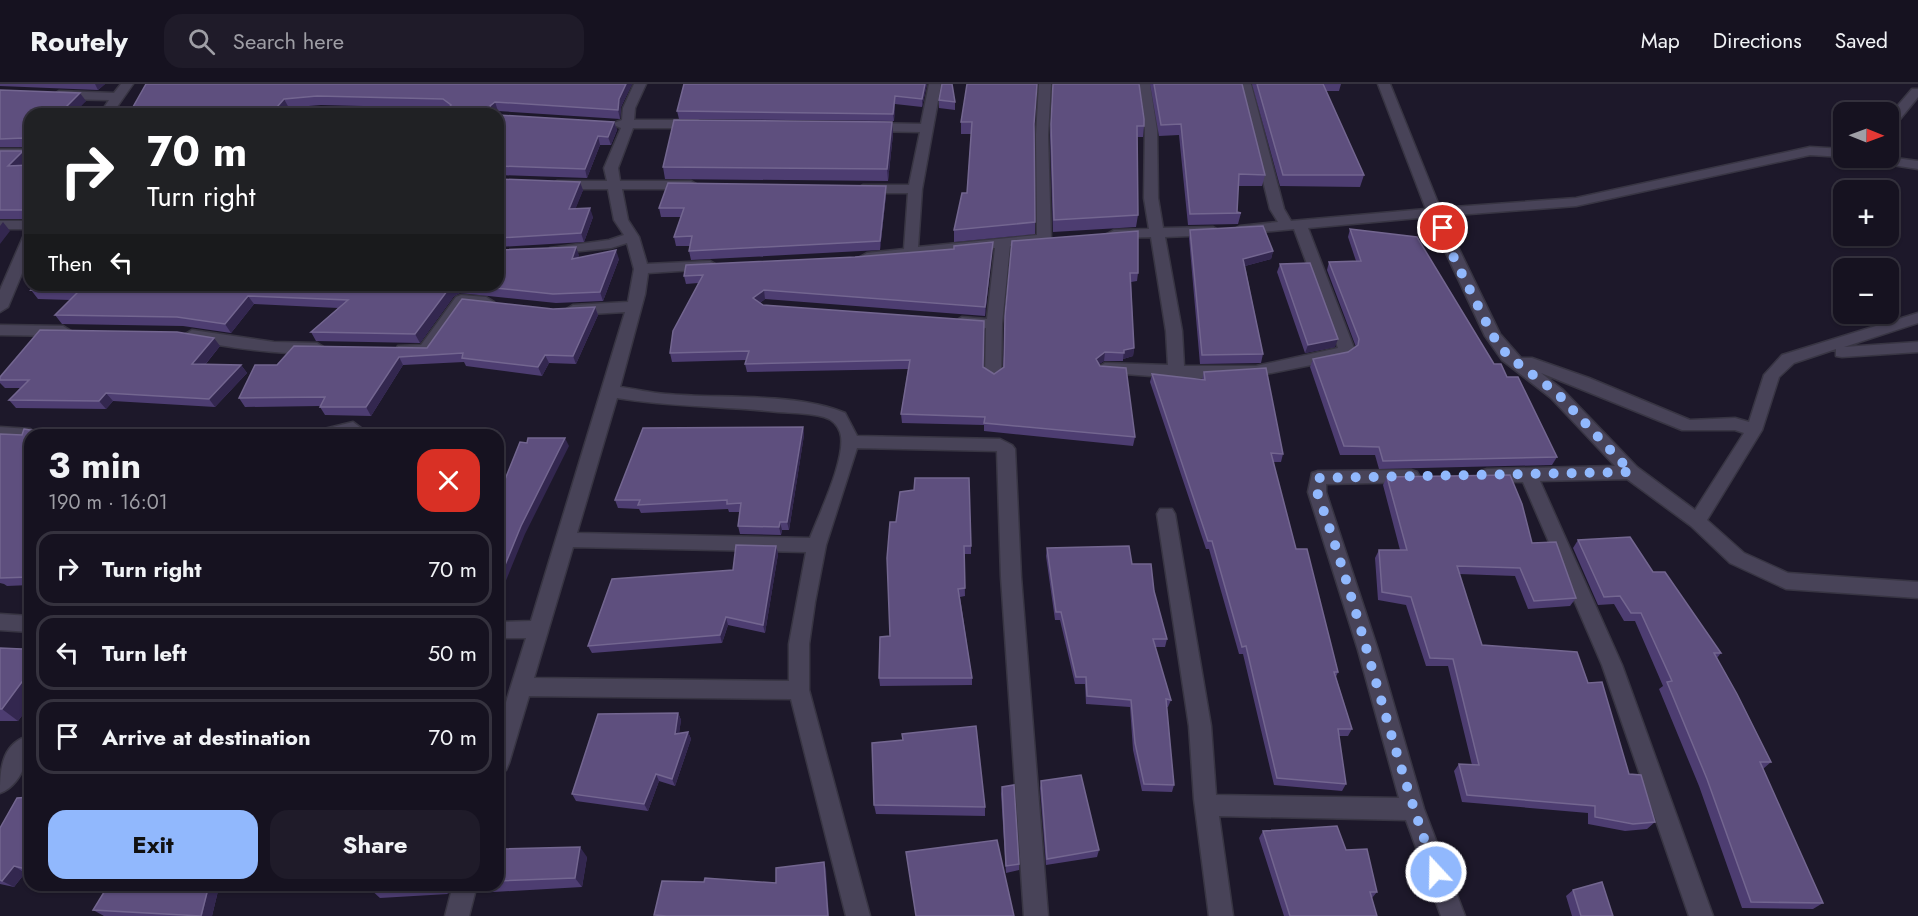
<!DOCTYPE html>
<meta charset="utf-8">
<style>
body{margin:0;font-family:Jost,sans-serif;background:#1f1b29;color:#f1f3f6;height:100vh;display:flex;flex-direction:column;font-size:22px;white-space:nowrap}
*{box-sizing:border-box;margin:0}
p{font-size:20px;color:#9e9ea5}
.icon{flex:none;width:33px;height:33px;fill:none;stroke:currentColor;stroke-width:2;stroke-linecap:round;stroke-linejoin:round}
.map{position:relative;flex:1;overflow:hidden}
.side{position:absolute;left:24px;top:345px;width:480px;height:462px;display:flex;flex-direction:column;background:#161220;border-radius:18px;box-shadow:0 2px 4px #0004,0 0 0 2px #35323e}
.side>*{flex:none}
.guide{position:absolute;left:24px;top:24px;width:480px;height:183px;border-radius:18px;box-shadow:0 2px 4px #0004,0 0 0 2px #35323e;background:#202124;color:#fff;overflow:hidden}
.needle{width:39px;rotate:91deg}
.controls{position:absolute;left:1833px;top:18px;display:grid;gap:12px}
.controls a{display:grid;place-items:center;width:66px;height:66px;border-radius:12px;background:#161220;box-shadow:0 2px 4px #0004,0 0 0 2px #35323e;font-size:30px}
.pin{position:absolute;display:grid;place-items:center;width:51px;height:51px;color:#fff;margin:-26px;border:3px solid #fff;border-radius:50%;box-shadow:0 2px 6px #0007}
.me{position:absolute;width:66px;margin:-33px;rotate:339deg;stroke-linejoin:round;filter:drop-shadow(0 0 4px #0008)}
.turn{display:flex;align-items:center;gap:21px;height:126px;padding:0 24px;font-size:27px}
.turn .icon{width:78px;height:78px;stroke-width:2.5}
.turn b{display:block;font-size:42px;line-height:51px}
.then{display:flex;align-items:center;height:57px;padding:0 24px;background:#0003;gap:12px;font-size:22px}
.round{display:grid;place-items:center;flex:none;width:63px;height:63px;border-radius:18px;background:#1f1b29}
.summary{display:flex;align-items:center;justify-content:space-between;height:102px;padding:0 24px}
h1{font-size:36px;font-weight:700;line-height:45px}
.action{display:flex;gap:12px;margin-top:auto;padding:12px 24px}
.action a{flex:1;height:69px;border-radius:18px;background:#91b8fd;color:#111;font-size:24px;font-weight:700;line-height:69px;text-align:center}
.action a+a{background:#1f1b29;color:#f1f3f6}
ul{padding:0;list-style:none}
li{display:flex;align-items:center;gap:18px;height:75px;margin:0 12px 9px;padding:0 12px;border:3px solid #35323e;border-radius:18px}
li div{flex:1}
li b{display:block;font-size:22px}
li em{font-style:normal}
header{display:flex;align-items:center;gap:36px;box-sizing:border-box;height:84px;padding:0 30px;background:#161220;border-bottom:2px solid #35323e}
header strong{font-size:28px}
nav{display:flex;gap:33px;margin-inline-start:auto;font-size:21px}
.search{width:420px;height:54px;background:#1f1b29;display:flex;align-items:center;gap:15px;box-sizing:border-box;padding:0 21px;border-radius:18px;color:#9e9ea5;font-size:22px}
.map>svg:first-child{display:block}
</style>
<header>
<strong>Routely</strong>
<div class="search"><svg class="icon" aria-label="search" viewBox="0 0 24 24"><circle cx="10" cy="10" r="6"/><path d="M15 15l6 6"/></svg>Search here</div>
<nav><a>Map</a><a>Directions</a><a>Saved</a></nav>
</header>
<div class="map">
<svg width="1918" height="832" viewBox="0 0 1918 832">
<rect width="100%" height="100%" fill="#1d182a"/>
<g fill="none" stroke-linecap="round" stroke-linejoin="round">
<defs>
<path id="street" d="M121,0h12l-21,30h-12l9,-14 -50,-1 -6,-4 6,-4 55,2z
M634,0h12l-11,24 -1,12h63l6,4 -6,4h-64l-15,40 2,13h71l7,4 -7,4h-69l6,31 11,17 8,27 63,-3 7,4 -7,4 -62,4 -3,21 -25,93c15,2 31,6 46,7 54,5 129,-2 179,19l12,23 143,3 12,6 3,4 6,128 27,339h-24l-23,-339 -4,-126 -140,-3 -31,97 -11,57 -6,42v46l61,226h-24l-55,-217 -262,-3 -20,67 -3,7 -8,3v-45l28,-90h-28v-16l33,-1 94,-309 -52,3 -8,-5 8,-5 55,-3 6,-33 -7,-26 -16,5 -61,6v-6l59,-8 15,-5 -10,-15 -6,-31h-51l-7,-4 7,-4h50l-3,-13 17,-40 -10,-4 11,-4 1,-12zM617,314c54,9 107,8 161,14 14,1 32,1 46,5 7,2 13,7 16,15 8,23 -21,82 -30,106l-233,-5zM573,463l233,5 -17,92v37l-255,-3z
M929,0h12l-19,105 -4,58 119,-12 -1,-100 3,-51h12l-3,51 3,104 -7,4 -34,3 -8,78 -1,52 -8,5 -8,-5 1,-48 -24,-1 -8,-5 8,-5 25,2 8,-71 -128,13 -7,-4 7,-4 37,-4 4,-56h-45l-7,-4 7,-4h46l11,-53 -51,-1 -6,-4 6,-4 52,1z
M1138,0h12l7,46 1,68 5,30 50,-1 7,4 -7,4 -48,2 17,94 2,35h72l82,-18 -44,-119 -54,5 -7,-4 7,-4 38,-4 -8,-13 -31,-125h12l33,125 7,12 135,-12 -48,-125h12l50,124 136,-10 234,-51 34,2v8l-34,-2 -234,51 -133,10 57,118 21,24h11l57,20 101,42 45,-2 14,4 15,-47 18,-20 136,-42v10l-74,24 74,-5v10l-76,5 -6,-1v-7l-42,14 -15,14 -17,53 -55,90 37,33 44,20 130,9v16l-132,-9 -56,-26 -39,-37 -64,-47 -87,2 82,184 91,251h-24l-87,-251 -79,-183 -42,-1 -3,-5 3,-5 6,-2 128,-3 -64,-68 -49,-38 -17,-24 -56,-119 -121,11 46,120 -3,9 -95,19 -31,2h-48l-78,-6 -2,-4 8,-5 63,2 -2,-34 -15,-94 -37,1 -7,-4 7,-4 35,-1 -5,-31 1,-68zM1541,289l141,57h53l9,3 -49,77 -58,-43 -74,-77z
M1912,5h6v8l-26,32 -4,1v-13z
M0,65h30v8h-30z
M1888,73l30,4v8l-45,-7 -6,-4z
M0,137h30v8h-30z
M30,149v21l-22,53 -8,5v-22l23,-53z
M461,211l25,2 8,5 -8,5 -21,-2 -34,49h-33l-2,-4 2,-4 23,-1 35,-48z
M0,241l63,1 8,5 -8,5 -63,-1z
M192,246l82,12 43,1 8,5c-10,14 -119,-4 -138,-9l-3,-4z
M353,338l8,6 -2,4 -10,3h-36l3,-4z
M0,343l30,2 9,6h-9v6l-30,-2z
M1411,386l6,2 3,5 -3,5 -91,2v8l52,158 46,159 41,107h-24l-35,-96 -187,-4 14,100h-24l-15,-117 -5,-73 -32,-212 3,-5h12l3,5 36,212 5,69 183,3 -41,-148 -50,-158 4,-19 6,-2z
M0,530l30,2v16l-30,-2z
M25,653l5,2c0,19 -10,47 -30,54 0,-21 1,-47 25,-56z
M453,801h24l-8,31h-24z"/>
</defs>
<use href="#street" stroke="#383543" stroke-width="3"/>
<use href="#street" fill="#484358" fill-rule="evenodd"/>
</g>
<path fill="#4d3d71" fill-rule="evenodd" d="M0,0h105l-7,6 -98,-4z
M146,0h486l-11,23 -1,12 -122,-8 -4,2 -365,1zM321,21l125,3 -150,-1z
M927,0l-5,23 -27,-3 -1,17 -215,-2 -2,-8z
M1053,0l91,42 -1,11h-6l1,78 -2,12 -83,5 -3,-97z
M1150,0h92l23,91 -3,11h-24l-1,26 4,1 -3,11 -50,1 -9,-90 -20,1z
M1252,0h89l-2,7h-13l38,84 -4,12 -80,-1z
M0,6l86,11 -60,46h-26z
M939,16l16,2v8l-16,-2z
M498,31l116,7 3,8 -6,15h-11l-13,33 -89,-3z
M892,38l1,12 -5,47 -223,-2 -2,-12z
M961,38l73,3 1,97v12l-81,8v-12l13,-37 4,-59h-10z
M0,67h23l7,8 -6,6 6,58 -3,-4h-27z
M498,95l85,11 -8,19 18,8 -9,25 -86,5z
M886,111l-6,55 -189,10 -2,-9 1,-5h-14l-2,-9 7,-20h-20l-2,-9z
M1350,145l157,148 50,80 -5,8 -173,4 -4,-14h-35l-30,-88 3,-8 35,-7 8,-5 -29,-77 2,-8 27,-1 -8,-24z
M1190,146l83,21 -2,8 -26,7 18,88 -2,9 -61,1 -11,-126z
M1012,157l126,32 -1,8 -6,1 3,66 -1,8 -10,3v2h-19l-5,3 36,73 -2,9 -149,-15v-6l-82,-2 -1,-9 7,-45 -161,3 -2,-8 1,-4 -74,2 -2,-9 28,-70 -12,1 -2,-8 308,-25 -7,65 -220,-17 -5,4 3,2 220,62 11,7 9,-6z
M579,171l-1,2 41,2 -16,42 -47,2 -96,-10 -6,3 -34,47 -104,-2 -5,-9 27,-24 -84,-4 -23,29 -48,-7 -121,-2 -7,-9 15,-15 -32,-1 -7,-9 6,-5h461z
M1280,180l55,83 -30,6 -28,-81z
M595,223l3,8 -22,49 -27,-1 -7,13 -76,-10 -2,-4 -61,3 -32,51 -46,-1 -5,-8v-1l-75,1 -6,-9 38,-33 150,-17 126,-39z
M220,262l-15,19h36l6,8 -32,34 -102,-6 -7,8 -90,-1 -7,-8 11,-12h-15l-5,-5v-3z
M1204,288l79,82 -2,8h-8l23,87 42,123 -2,5 16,52 -4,7h-9l7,48 -4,7 -68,-6 -31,-131h-4l-30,-105h-3l-56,-167 2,-8 50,6z
M803,343l1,8 -15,95h-7l-1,5 -41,-1 -2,-8 2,-14h-11l-1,-3 -87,4 -2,-4 -21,-1 -3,-8z
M0,350l30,1v150l-23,1 -3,-2 -4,-1z
M1387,393l145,66 44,55 -6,8 -42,3 -13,-33 -56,-2 23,71 106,38 41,91 26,48 -8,7 -22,2 -37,-7v-11l-126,-11 -8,-31 5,-7 13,1 -24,-99h-22l-20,-61 -28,-5 -3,-42 4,-8h21l-17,-65z
M890,438l81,24v8h-7l1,42 -5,1 12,81v7l-92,1 -1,-8 11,-42z
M1578,456l75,32 68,81 -4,5 54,104 -8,7 60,134 -10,6 -71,-1 -43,-122 -40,-97 4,-3 -28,-65h-11l-10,-17 -16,1 -25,-57z
M776,462l2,8 -13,79 -37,-8 -6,18 -130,10 -4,-7 145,-76z
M1047,464l85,16 22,27 13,48 -2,8h-10l16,53 -3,7h-2l8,78 -2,7 -30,-1 -9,-41 -3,-43 -44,-3 -1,-20h-10l-15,-64h-5l-9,-64z
M30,559v62l-12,16h-18v-73l22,1z
M678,629l3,7 -2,13 9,-1 3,7 -16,47 -16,-5 -11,30 -72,-10 -4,-7z
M1041,697l58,69 -2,7 -51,8 -6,-77z
M1002,703l17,77v6l-13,3 -5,-79z
M30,713v77l-5,-1 -11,14 -14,-3v-56z
M874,721l111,2v9l-109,-2z
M1263,747l83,19 31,42 -5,6 5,18h-93l-25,-78z
M498,765l89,8 -5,30 -105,6 -7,-8h28z
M76,801h156l-3,6h-11l-6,25h-108l-11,-6 11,-18z
M372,801h80l-4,9 -68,4 -11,-10z
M1573,806l40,26h-41l-6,-20z"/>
<path fill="#33274f" d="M95,0h10l-7,6z
M626,0h6l-11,23 -1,12 -2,-9 1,-11z
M925,0h2l-5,23v-8z
M80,9l6,8 -12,13h-15z
M895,12v8l-1,17 -1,-7z
M284,15l5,9 -12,-1z
M495,18l3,9 -5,3 -3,-8z
M614,38l3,8 -6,15 -3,-8z
M892,38l1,12 -5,47 -1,-12z
M598,52l2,9 -13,33 -2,-9z
M30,60v9l-4,-5z
M23,67l7,8 -15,16 -7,-9z
M580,98l3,8 -11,28 -3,-9z
M886,102v9l-6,55v-9z
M590,124l3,9 -9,25 -3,-9z
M30,132v7l-5,-6z
M3,138l7,9 -10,13v-18z
M993,158l-1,9 -7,65v-9z
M576,163l3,8 -4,12 -3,-8z
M616,166l3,9 -16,42 -3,-9z
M1273,167l-2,8 -30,8 2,-8z
M454,201h3l3,8 -6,3 -34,47 -5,-9 35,-47z
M764,206l1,9 -10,8 -2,-9z
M248,212l6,8 -23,29 -6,-9z
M595,223l3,8 -22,49 -3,-8z
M214,254l6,8 -22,27 -6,-9z
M1338,255l-3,8 -30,6 3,-8z
M1134,264l-1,8 -10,3 1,-9z
M1105,268l-1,9 -9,6 1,-8z
M545,271l4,8 -7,13 -4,-9z
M399,273l4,8 -32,51 -5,-9z
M241,281l6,8 -32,34 -6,-8z
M106,309l7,8 -7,8 -7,-8z
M803,343l1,8 -15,95 -2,-8z
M565,354l4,8 -44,88 -27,66v-18l23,-56z
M780,438l2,8 -1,5 -2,-8z
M776,462l2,8 -13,79 -2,-8z
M726,533l2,8 -6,18 -2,-8z
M27,591l3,3v27l-12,16 -16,-12z
M678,629l3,7 -3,21 -3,-7z
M688,648l3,7 -16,47 -3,-7z
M656,690l3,7 -11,30 -4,-7z
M580,763l7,10 -5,30 -7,-9z
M824,778l2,7 3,47h-1z
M14,782l11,7 -11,14 -12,-6z
M209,801l9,6 -6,25h-10z
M221,801h11l-3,6z
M439,801h13l-4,9z"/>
<path fill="#5e4f7e" stroke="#736690" stroke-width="1.5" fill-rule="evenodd" d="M146,0h480l-7,15 -1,11 -123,-8 -5,4 4,8h-365zM317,12l126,3 8,6 -2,3 -172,-1 7,-8z
M684,0h241l-3,15 -27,-3 -2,18 -216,-3z
M942,0h10l3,18 -16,-2z
M967,0h70l-3,40 1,98 -81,8 8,-37h5l5,-71h-11z
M1053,0h86l5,35v7h-7l1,89 -84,5 -3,-96z
M1154,0h88l23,91 -26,-1 -2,38 4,1 -51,1 -9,-90 -20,1z
M1257,0h66l41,91h-81z
M0,6l80,3 -21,21h-29v30l-4,4 -2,-10 -24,1z
M498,31l116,7 -6,15 -10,-1 -13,33 -87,-3z
M674,36l218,2 -5,47 -224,-2z
M0,67h23l-15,15 22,-1v51l-5,1 -2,-7h-23z
M498,95l82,3 -11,27 21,-1 -9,25 -83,5z
M668,99l218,3 -6,55 -191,10 3,-15 -18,1 10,-29h-25z
M1263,142l10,25 -30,8 20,95 -61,1 -12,-125z
M1350,145l67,8 77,127h7l6,13h11l39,80 -174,4 -4,-14 -35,-1 -31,-87 35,-7 10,-7 1,-6 -30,-77 32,-1z
M1138,147v42h-8l4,75 -10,2v3l-19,-1 -9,7 4,7 26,2 9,69 -151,-14 1,-6 -84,-3 9,-54 -165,4 4,-13 -79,2 3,-22 30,-56 -19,1 2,-11 169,-8 99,-8v-3l39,-4 -8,65 -221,-17 -11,8 10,7 221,16 -1,46 11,7 10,-7 1,-51 7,-75z
M576,163l-4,12 44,-9 -16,42 -47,2 -87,-9h32v-35z
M1310,179l28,76 -30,6 -28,-81z
M37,201h417l-4,2 -35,47 -104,-2 37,-32 -100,-4 -23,28 -48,-7 -122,-2 23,-23 -47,-2z
M462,215l91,10 42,-2 -22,49 -28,-1 -7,12 -76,-9 1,-5 -64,4 -33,50h-46l5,-10 -86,1 16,-33h22l17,-19 133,2z
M40,246l137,2 37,6 -22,26 49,1 -32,34 -103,-6 -7,8 -90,-1 20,-20h-29v-3z
M1266,284l17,86 -12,-1 25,96h11l31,123h-4l18,57h-14l8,55 -69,-6 -31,-132 -4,1 -30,-106h-4l-56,-167 53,6 -1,-8z
M803,343l-16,95h-7l-1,5 -41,-1 3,-23 -14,1v-4l-89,5 2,-5h-25l28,-72z
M24,345l36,6h-30v142l-30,1v-144l22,1z
M528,354h37l-44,88 -23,56v-85l22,-55 7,1z
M1510,391l12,29 10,39 24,-1 20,56 -42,3 -14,-33 -63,-2 25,79 95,7 11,31 14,-1 27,92 12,1 14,47 -22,2 -38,-7v-11l-128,-11 -8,-31 20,1 -26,-106 -23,-1 -19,-61 -29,-5 -3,-42h28l-20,-73z
M915,394h54l2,68h-7l1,42 -7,1 14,89h-93l1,-41 10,-1 -3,-78 3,-36h6l4,-30 14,-2z
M1630,453l23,35h12l56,81h-7l23,41 34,68h-11l63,141 -72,-1 -44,-123 -40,-97 5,-1 -31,-68h-10l-11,-17 -16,1 -26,-57z
M736,461l40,1 -13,79 -37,-8 -6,18 -132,11 24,-67 121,-9z
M1129,462l3,18h19l3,27 13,48h-14l18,61 -5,-1 8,86 -30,-1 -9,-41 -4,-43 -44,-4 -1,-19h-10l-15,-65h-5l-9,-64z
M28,559h2v32h-3l-25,34h-2v-61l22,1z
M678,629l-3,21 13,-2 -16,47 -16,-5 -12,30 -72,-10 26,-80z
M976,642l9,81 -111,-2 -2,-62 31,-3 -1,-6z
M1081,691l18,75 -52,9 -6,-78z
M1014,701l5,79 -13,2 -4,-79z
M30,713v73l-16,-4 -12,15 -2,-1v-52l17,-30z
M1337,742l9,24 21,-1 10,43h-7l7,24h-87l-27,-85z
M997,756l17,76h-98l-10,-64z
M580,763l-5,31 -77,3v-32z
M824,778l4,54h-161l-13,-1 8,-34 42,1 1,-4 71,5v-15z
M1602,798l11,34h-32l-8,-26z
M91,801h118l-8,31 -108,-6 13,-21z
M372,801h57l-60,3z"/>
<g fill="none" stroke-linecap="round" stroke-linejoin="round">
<path stroke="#91b8fd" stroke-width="10" stroke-dasharray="0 18" d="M1436,788c-46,-124 -74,-255 -119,-380l1,-14 313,-6 -74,-79 -49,-37 -15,-20 -47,-94 -3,-14"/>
</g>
</svg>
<div class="controls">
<a><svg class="needle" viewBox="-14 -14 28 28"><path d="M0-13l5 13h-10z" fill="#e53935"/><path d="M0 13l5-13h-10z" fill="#9e9ea5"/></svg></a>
<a>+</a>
<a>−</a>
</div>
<div class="pin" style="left:1443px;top:144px;background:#d93025"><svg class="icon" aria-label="arrive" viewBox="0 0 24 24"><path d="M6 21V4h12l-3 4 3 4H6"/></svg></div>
<svg class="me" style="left:1436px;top:788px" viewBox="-20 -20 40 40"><circle r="17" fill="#91b8fd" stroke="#fff" stroke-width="3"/><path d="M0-11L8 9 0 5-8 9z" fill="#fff"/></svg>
<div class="guide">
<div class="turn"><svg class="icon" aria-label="right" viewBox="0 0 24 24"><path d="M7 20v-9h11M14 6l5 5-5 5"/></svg><div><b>70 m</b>Turn right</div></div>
<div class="then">Then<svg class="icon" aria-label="left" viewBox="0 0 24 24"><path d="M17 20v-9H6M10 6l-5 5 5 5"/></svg></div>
</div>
<section class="side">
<div class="summary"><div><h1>3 min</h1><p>190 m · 16:01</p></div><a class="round" style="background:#d93025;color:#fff"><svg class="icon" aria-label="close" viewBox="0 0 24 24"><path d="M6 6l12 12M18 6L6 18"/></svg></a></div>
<ul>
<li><svg class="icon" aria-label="right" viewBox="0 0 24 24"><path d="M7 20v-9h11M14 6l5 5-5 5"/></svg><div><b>Turn right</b></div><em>70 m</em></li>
<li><svg class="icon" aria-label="left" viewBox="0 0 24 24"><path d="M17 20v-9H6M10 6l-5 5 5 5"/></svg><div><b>Turn left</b></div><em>50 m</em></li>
<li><svg class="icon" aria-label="arrive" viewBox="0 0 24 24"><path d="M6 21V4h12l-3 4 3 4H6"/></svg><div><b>Arrive at destination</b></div><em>70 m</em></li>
</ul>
<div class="action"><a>Exit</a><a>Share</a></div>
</section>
</div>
